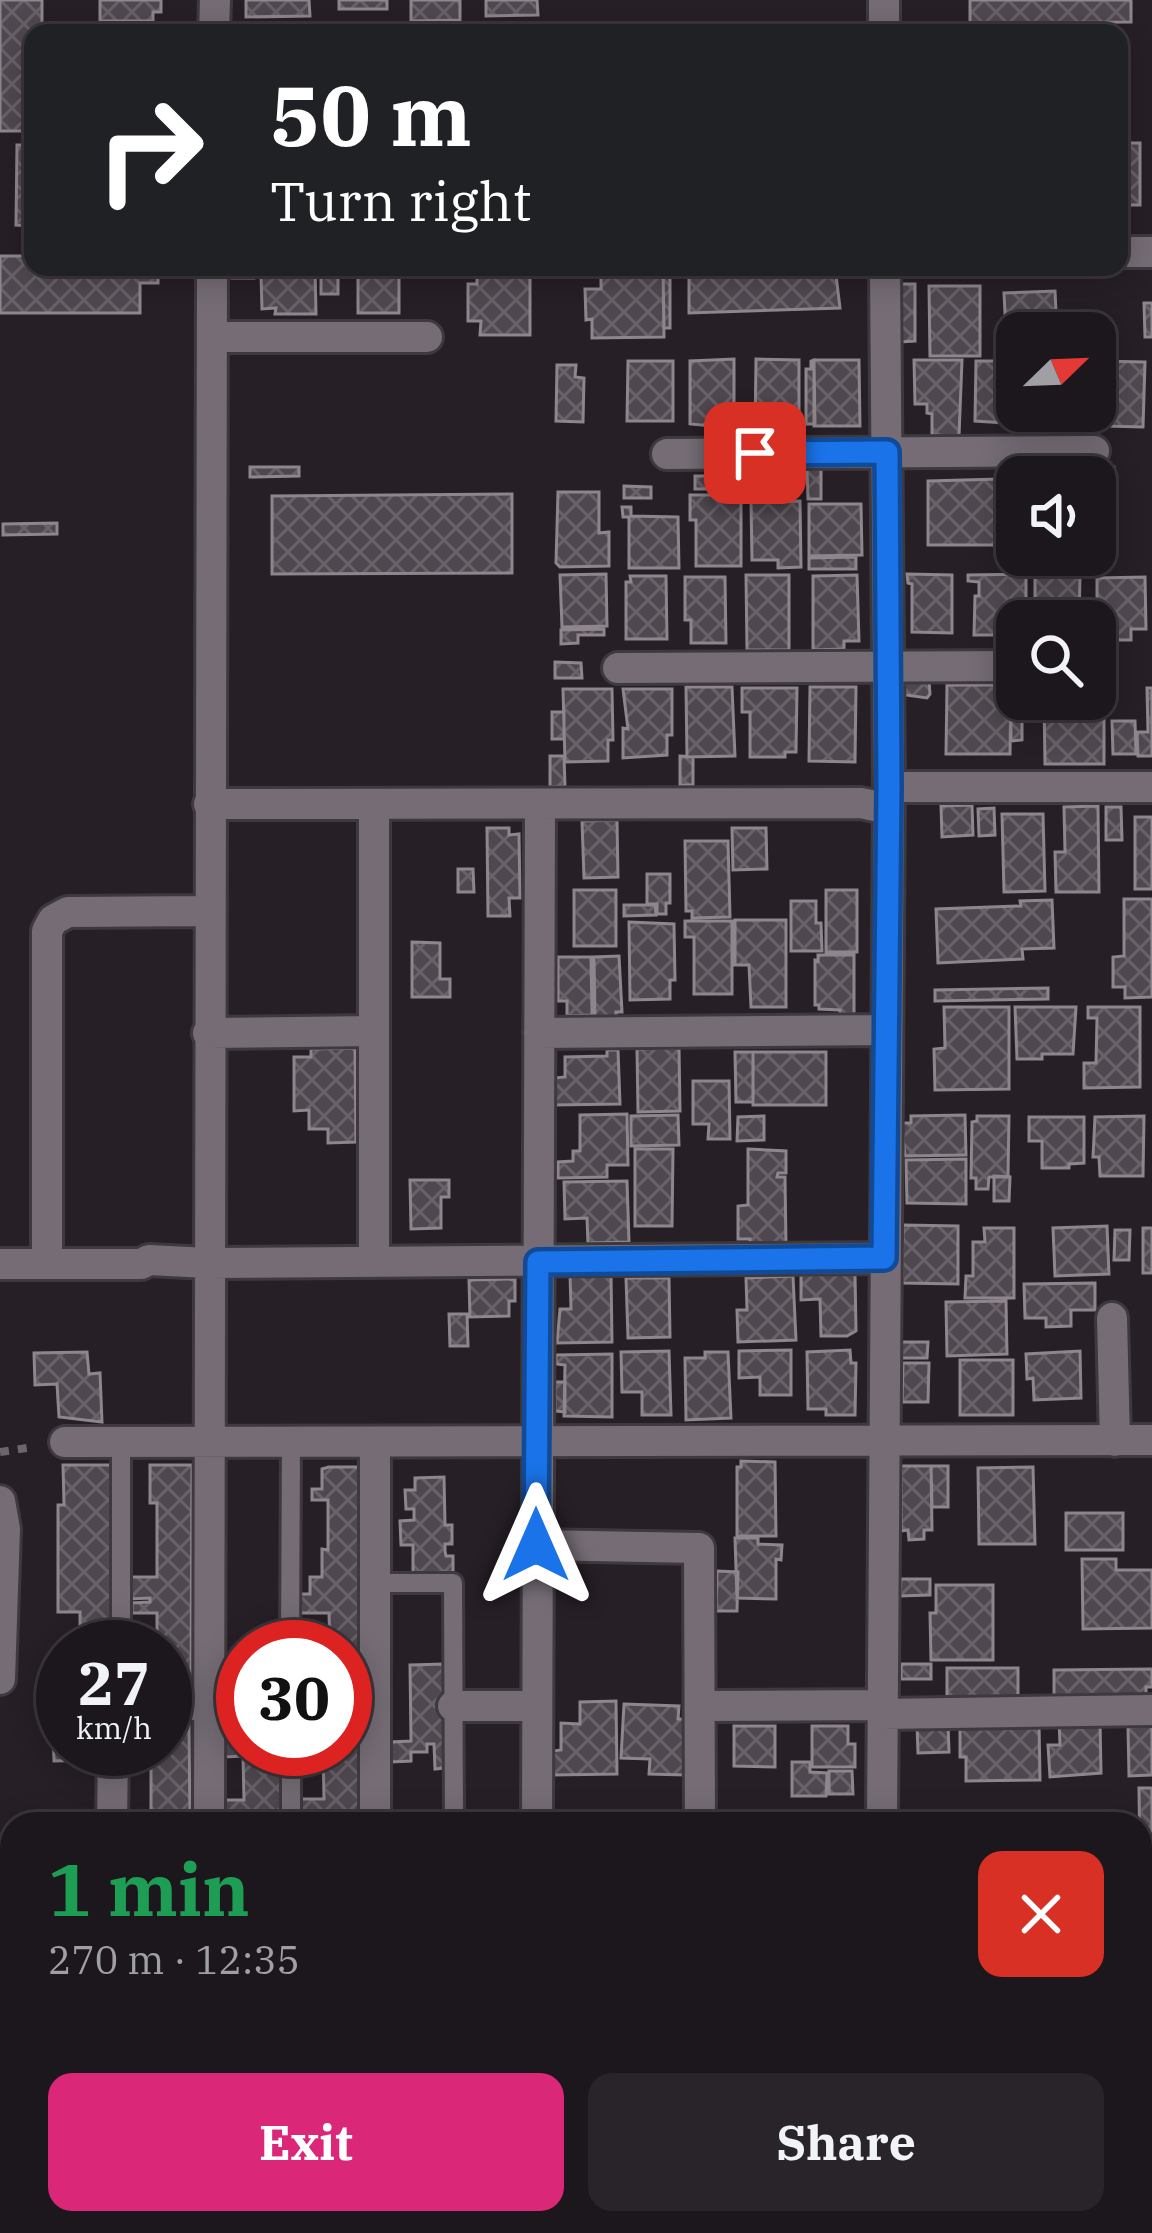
<!DOCTYPE html>
<meta charset="utf-8">
<style>
body{margin:0;font-family:"IBM Plex Serif",serif;background:#292429;color:#f1f3f6;height:100vh;display:flex;flex-direction:column;font-size:45px;white-space:nowrap}
*{box-sizing:border-box;margin:0}
p{font-size:39px;color:#a09fa3}
.icon{flex:none;width:66px;height:66px;fill:none;stroke:currentColor;stroke-width:2;stroke-linecap:round;stroke-linejoin:round}
.map{position:relative;flex:1;overflow:hidden}
.details{position:absolute;left:0px;top:1812px;width:1152px;height:423px;display:flex;flex-direction:column;background:#1c171c;border-radius:36px 36px 0 0;box-shadow:0 6px 30px #0003,0 0 0 3px #3a363b}
.details>*{flex:none}
.hud{position:absolute;left:24px;top:24px;width:1104px;height:252px;border-radius:24px;box-shadow:0 6px 30px #0003,0 0 0 3px #3a363b;background:#202124;color:#fff;overflow:hidden}
.needle{width:78px;rotate:67deg}
.fabs{position:absolute;left:996px;top:312px;display:grid;gap:24px}
.fabs a{display:grid;place-items:center;width:120px;height:120px;border-radius:24px;background:#1c171c;box-shadow:0 6px 30px #0003,0 0 0 3px #3a363b;font-size:60px}
.speed{position:absolute;left:36px;top:1620px;display:flex;gap:24px;font-size:60px;font-weight:700;text-align:center}
.speed>*{display:grid;place-content:center;width:156px;height:156px;border-radius:50%;background:#1c171c;box-shadow:0 6px 30px #0003,0 0 0 3px #3a363b;line-height:1}
.speed small{font-size:30px;font-weight:400}
.speed .limit{border:18px solid #d22;background:#fff;color:#111}
.pin{position:absolute;display:grid;place-items:center;width:102px;height:102px;color:#fff;margin:-51px;border-radius:24px;box-shadow:0 6px 18px #0006}
.me{position:absolute;width:132px;margin:-66px;rotate:0deg;stroke-linejoin:round;filter:drop-shadow(0 0 9px #0008)}
.turn{display:flex;align-items:center;gap:42px;height:252px;padding:0 48px;font-size:54px}
.turn .icon{width:156px;height:156px;stroke-width:2.5}
.turn b{display:block;font-size:84px;line-height:102px}
.round{display:grid;place-items:center;flex:none;width:126px;height:126px;border-radius:24px;background:#292429}
.summary{display:flex;align-items:center;justify-content:space-between;height:204px;padding:0 48px}
h1{font-size:72px;font-weight:700;line-height:90px;color:#1e9e55}
.cta{display:flex;gap:24px;margin-top:auto;padding:24px 48px}
.cta a{flex:1;height:138px;border-radius:24px;background:#db2777;color:#fff;font-size:48px;font-weight:700;line-height:138px;text-align:center}
.cta a+a{background:#292429;color:#f1f3f6}
.map>svg:first-child{display:block}
</style>
<div class="map">
<svg width="1152" height="2233" viewBox="0 0 1152 2233">
<defs>
<pattern id="building-cross-hatch" width="8" height="8" patternUnits="userSpaceOnUse" patternTransform="scale(3)"><rect width="8" height="8" fill="#504850"/><path d="M0 0l8 8M0 8l8-8" fill="none" stroke="#696269"/></pattern>
</defs>
<rect width="100%" height="100%" fill="#261f26"/>
<path fill="url(#building-cross-hatch)" stroke="#8e858d" stroke-width="3" d="M0,0h42v33h-9v98h-33z
M100,0h61v12h-8v9h-53z
M246,0h63l1,16 -64,1z
M339,0h48v9h-48z
M411,0h49v20l-49,1z
M486,0h51l1,15 -52,1z
M970,0h161v22l-161,1z
M1119,143h21v62h-21z
M17,145h16v81l-17,-1z
M0,256h33v11h125v16h-18v30h-140z
M232,267h22v11h-22z
M275,267h40l1,47h-41l1,-6 -14,1 -1,-34 14,-1z
M321,267h17v27h-17z
M358,267h41v46h-41z
M477,267h53v68h-50l1,-14h-13v-37h9z
M601,267h62l1,70 -72,1v-19l-6,1 -1,-31h16z
M663,267h7v61h-6z
M689,267h146l5,41 -151,5z
M900,284h15v57l-15,1z
M929,286h51v70h-50z
M1055,291l2,42h-40v21h-10l-3,-61z
M1144,303h8v34h-7z
M734,359v69l-44,-4v-63z
M756,359l43,1v77l-44,-1z
M814,360l1,64h-9v-55h5v-8z
M814,360h45l1,66h-46z
M914,360h48l-3,76 -27,-1v-21l-5,-1v-9h-12z
M628,361h45v60h-46z
M976,361h41v50h7v13l-49,-3z
M1095,361l50,1 -2,65 -39,-1 1,-5h-13z
M557,365h19l-1,12 9,1 -1,44 -27,-1z
M1032,411h51v23l-43,1v-21z
M250,467h49v9l-49,1z
M1103,467h11v28h-11z
M807,469h14v30h-13z
M695,476h31l-1,13h-30z
M1001,479l16,1v65h-89v-64z
M765,483h29v11h-29z
M624,486l27,1v11h-27z
M558,492h41v41l10,-1v34l-49,1 -4,-4z
M512,494v79l-240,1v-78z
M690,495h51v71h-45v-46h-6z
M800,501l1,66 -23,1v-8h-26l-1,-58z
M809,504h52l1,51 -53,1z
M622,507h9v9l47,1 1,51h-50v-51h-6z
M57,523v11l-54,1v-11z
M856,557v12h-47v-11z
M606,574l1,52 -45,1 -2,-52z
M907,574l45,1v58l-40,-1v-48l-4,-1z
M1026,574v47h-9v14h-43l1,-39h4v-14l-11,-1v-6z
M746,575h43v75h-42z
M857,575l2,66h-15v8l-31,1v-74z
M630,576h36l1,63h-41v-57h5z
M685,577h40l1,66h-35v-23h-6z
M1035,577h45l-1,44h-44z
M1145,577l1,52h-15v11h-27v-12h-7v-50z
M604,629v6h-26v8l-17,1v-14z
M555,662l26,1 1,15h-27z
M899,681h30l1,13 -3,4 -28,-4z
M1011,681h6v18h5v41l-11,1z
M1095,684h9v80h-59l-1,-65h51z
M947,685h64l-1,69h-64z
M686,687h46l3,69 -48,1z
M810,687h46l-1,75 -46,-1z
M742,688h55l-1,64h-11v5h-35v-45h-8z
M1147,688h5v68h-14l-1,-24h11z
M563,689h49l1,51h-5v21l-43,1z
M623,689h49v46h-5v20l-44,3v-30l5,1z
M552,712h12v27h-12z
M1112,721h23l1,33h-23z
M550,756h14l1,30 -15,1z
M680,756l13,1v28h-13z
M972,805l1,30 -31,2 -1,-31z
M1098,806l1,86h-43l-1,-40h10l-1,-45z
M1106,807h15l1,33h-16z
M994,808l1,27 -16,1 -1,-27z
M1002,814h41l2,77 -41,1z
M1135,817h17v72h-17z
M617,820l1,57 -34,1 -2,-57z
M487,828h22v7l10,-1 1,64h-11l1,18h-22z
M732,828h34l1,41 -34,1z
M685,841h43l2,76 -38,1v-7h-6z
M458,869h15l1,23h-16z
M647,874h23v29h-4v11h-9v-10h-10z
M574,890h42v56h-42z
M826,890h31v62h-31z
M1124,899h28v98l-27,1v-11h-12v-30l11,-1z
M1052,900l2,48 -32,1 1,10 -85,4 -2,-54 85,-3 -1,-5z
M791,901h25v22h5l1,28h-31z
M624,905h31l1,10 -32,1z
M735,920h51v87h-35l-2,-42h-14z
M685,921h47v73h-38v-57h-9z
M629,922l45,2 1,56h-5v19l-40,1z
M412,942l28,1v36h10v18h-38z
M818,955h36v59h-14v-4l-21,-1v-4h-4v-45l3,1z
M619,956l3,56h-6v7h-21l-1,-62z
M558,957h33l1,58 -25,1v-15h-9z
M1048,988v11l-113,2v-11z
M944,1007h65v82l-74,1 -1,-41 11,-1z
M1015,1007h61l-3,47h-31v5h-25z
M1088,1007h52v80l-56,1v-25h12l1,-45h-9z
M355,1048l1,94 -28,1v-14h-19v-19l-15,1v-54h17v-8z
M679,1048l1,63 -42,1 -1,-63z
M607,1050h11l2,54 -66,1v-27l11,-1v-20l42,-1z
M735,1052h18v50h-17z
M753,1052h73v53h-73z
M693,1081h36l1,58h-22l1,-15h-16z
M627,1114l1,51h-21v12l-49,1v-16l15,-1v-10h7v-36z
M678,1115l1,30 -48,1v-30z
M965,1115l1,40 -61,1 -4,-33h10v-7z
M764,1116v24l-27,1 1,-24z
M977,1116h32l-1,61h-19l-1,12h-12v-11h-5l1,-56 5,-1z
M1144,1116l-1,60h-43l-1,-19h-6l2,-40z
M1029,1117h55v46l-15,1v4h-27v-27h-13z
M635,1149h38l-1,77h-37z
M748,1149l38,2v22h-8l-1,4h8l1,68h-36v-6h-12v-33l10,-1z
M966,1159v45l-59,-1 -1,-43z
M994,1176l16,1 -1,24h-15z
M410,1180h39v17h-8v31l-30,1z
M627,1181l2,61 -41,1 -1,-25 -22,1 -1,-37z
M903,1225l55,1v58l-56,-1z
M1107,1226l2,48 -54,2 -2,-48z
M984,1228h30v70h-49l1,-22h7v-34h12z
M1143,1228h9v45h-9z
M1115,1230h15l-1,30h-15z
M855,1274l1,57 -9,5h-26l-1,-37 -19,1v-25z
M570,1275h41l1,67 -55,1 3,-34h11z
M793,1276l3,64 -58,2 -1,-32h10l-1,-32z
M626,1278h43l1,59 -42,1z
M515,1279v22h-6v15l-39,1 -1,-37z
M1095,1283v27h-24v16l-25,1v-9h-21l-1,-34z
M1006,1301l1,53 -60,2 -1,-54z
M449,1314h18l1,32h-18z
M900,1342h28l-1,16h-27z
M791,1350v45h-31v-18l-21,1v-27z
M850,1350l1,13h5l-1,52h-29v-6h-18l-1,-57z
M669,1351l2,64h-29v-23h-20l-1,-40z
M1080,1351l1,47 -47,2 -1,-22 -6,1 -1,-25z
M87,1352l2,22 11,-1 2,49 -43,-5 -2,-33 -22,1 -1,-32z
M705,1352h23l3,66 -45,2 -1,-62h20z
M612,1354v63l-48,-1 1,-51 -9,-1v-9z
M960,1360h53v55h-53z
M903,1363h26l-1,39h-26z
M555,1382h10v30l-10,-1z
M741,1461l34,1 1,74h-39v-69h4z
M63,1465h49v182h-32v-35h-22v-107h6z
M150,1465h42l-1,223h-26v-41h-8v-34h-25v-10l18,-1v-4l-21,1 -1,-22h29v-74h-7z
M901,1466h30l1,64h-8v9l-15,1 -1,-10 -7,1z
M931,1466h17v41h-16z
M329,1467h32v220h-16v-40h-15l-1,-34h-28l-1,-19h10v-17h12v-28l6,1v-50h-16v-11h10v-20z
M1033,1467l2,77h-56l-1,-76z
M444,1477l1,48h7v19h-7v7l1,5h7v16l-40,1v-28h-12l-1,-24 14,-1v-11h-8l-1,-19h10v-12z
M1066,1513h57v37h-57z
M735,1538h23v6l24,1 -1,15 -5,-1v40l-39,-1z
M1082,1559h34v11h36v58l-69,1z
M717,1571l21,1 -1,39h-21z
M901,1579h29v16l-30,1z
M936,1585h57v75h-62l-1,-47h6z
M444,1664l2,104 -11,1 -1,-25h-7v8h-16v9l-20,1v-20l20,-1 -1,-76z
M901,1664h30v15h-30z
M947,1668h71v29l-71,5z
M1152,1669v18h-6v14l-92,1v-32z
M616,1701l1,73 -64,1 -1,-24 9,-1v-27l19,1v-22z
M624,1704l55,2 -1,13h6l1,56 -36,-1 1,-15 -29,-1z
M1100,1720l1,53 -51,4 -2,-32h12l-1,-24z
M165,1723h24l1,101h-39v-75h14z
M948,1723l1,29 -31,1 -1,-29z
M1039,1723l1,57 -74,1v-24h-6v-33z
M734,1726h41v41l-41,-1z
M812,1726h36v18h7v23h-43z
M1152,1726v49l-23,1 -1,-49z
M345,1727h14v97l-59,-4v-21h24l-1,-50h22z
M53,1730h10v19h34l1,11 -44,1z
M224,1738h19v11h38v75h-36v-6h-20v-18h19l-1,-44 -18,1z
M792,1762h18v10l17,1 -1,23h-34z
M829,1771h23l1,23h-24z
M1139,1788h13v82h-12z
M1140,1882h9v32h-9z
M1147,2006h5v78h-6z
M1140,2099h12v98l-12,1z
M0,2108h12v65h-12z
M1140,2211l12,1v21h-54v-10h42z
M146,2223h43v10h-43z
M238,2223h58v10h-58z
M320,2223h63v10h-63z
M490,2223l45,4v6h-45z
M585,2223h53v10h-53z
M737,2223h54v7l-54,1z
M791,2223h61v9l-60,1z"/>
<g fill="none" stroke-linecap="round" stroke-linejoin="round">
<defs>
<path id="lane" d="M121,1443v204
M375,1583h78l1,241
M290,1647l1,-204
M291,1749v75"/>
<path id="street" d="M884,0v33
M214,33l1,-33
M1119,252h33
M212,337h215
M667,454l427,-3
M618,668l399,-2
M889,787h263
M209,804l652,-1 28,6
M208,1033l166,-2
M539,1033l348,-3
M374,1262v-458
M0,1264h141l8,-4 59,3 676,-5
M47,1264v-333l6,-11 15,-8 140,-1
M1112,1318l3,123
M65,1442l1087,-2
M375,1442v382
M0,1501l5,28 -5,150
M536,1545l163,3 1,276
M55,1705h8
M165,1705h78
M345,1705h30
M453,1706h84
M700,1706l181,-1
M882,1714l270,-4
M112,1824l1,-75
M209,1824l3,-1557
M537,1824l3,-1020
M882,1824l7,-1037 -4,-520
M1140,1986h6
M0,2190h12
M210,2223v10
M881,2233v-10"/>
</defs>
<use href="#lane" stroke="#3e393e" stroke-width="24"/>
<use href="#street" stroke="#3e393e" stroke-width="36"/>
<path stroke="#6c666c" stroke-width="8" stroke-dasharray="9 9" stroke-linecap="butt" d="M0,1452l34,-5"/>
<use href="#lane" stroke="#756c75" stroke-width="18"/>
<use href="#street" stroke="#756c75" stroke-width="30"/>
</g>
<g fill="none" stroke-linecap="round" stroke-linejoin="round">
<defs>
<path id="route" d="M536,1545l2,-283 346,-4 5,-471 -2,-335 -132,1"/>
</defs>
<use href="#route" stroke="#114b97" stroke-width="30"/>
<use href="#route" stroke="#1a73e8" stroke-width="21"/>
</g>
</svg>
<div class="fabs">
<a><svg class="needle" viewBox="-14 -14 28 28"><path d="M0-13l5 13h-10z" fill="#e53935"/><path d="M0 13l5-13h-10z" fill="#a09fa3"/></svg></a>
<a><svg class="icon" aria-label="sound" viewBox="0 0 24 24"><path d="M4 9h4l5-4v14l-5-4H4zM17 9q2 3 0 6"/></svg></a>
<a><svg class="icon" aria-label="search" viewBox="0 0 24 24"><circle cx="10" cy="10" r="6"/><path d="M15 15l6 6"/></svg></a>
</div>
<div class="speed"><div>27<small>km/h</small></div><div class="limit">30</div></div>
<div class="pin" style="left:755px;top:453px;background:#d93025"><svg class="icon" aria-label="arrive" viewBox="0 0 24 24"><path d="M6 21V4h12l-3 4 3 4H6"/></svg></div>
<svg class="me" style="left:536px;top:1545px" viewBox="-20 -20 40 40"><path d="M0-17L14 15 0 8-14 15z" fill="#1a73e8" stroke="#fff" stroke-width="4"/></svg>
<div class="hud">
<div class="turn"><svg class="icon" aria-label="right" viewBox="0 0 24 24"><path d="M7 20v-9h11M14 6l5 5-5 5"/></svg><div><b>50 m</b>Turn right</div></div>
</div>
<section class="details">
<div class="summary"><div><h1>1 min</h1><p>270 m · 12:35</p></div><a class="round" style="background:#d93025;color:#fff"><svg class="icon" aria-label="close" viewBox="0 0 24 24"><path d="M6 6l12 12M18 6L6 18"/></svg></a></div>
<div class="cta"><a>Exit</a><a>Share</a></div>
</section>
</div>
